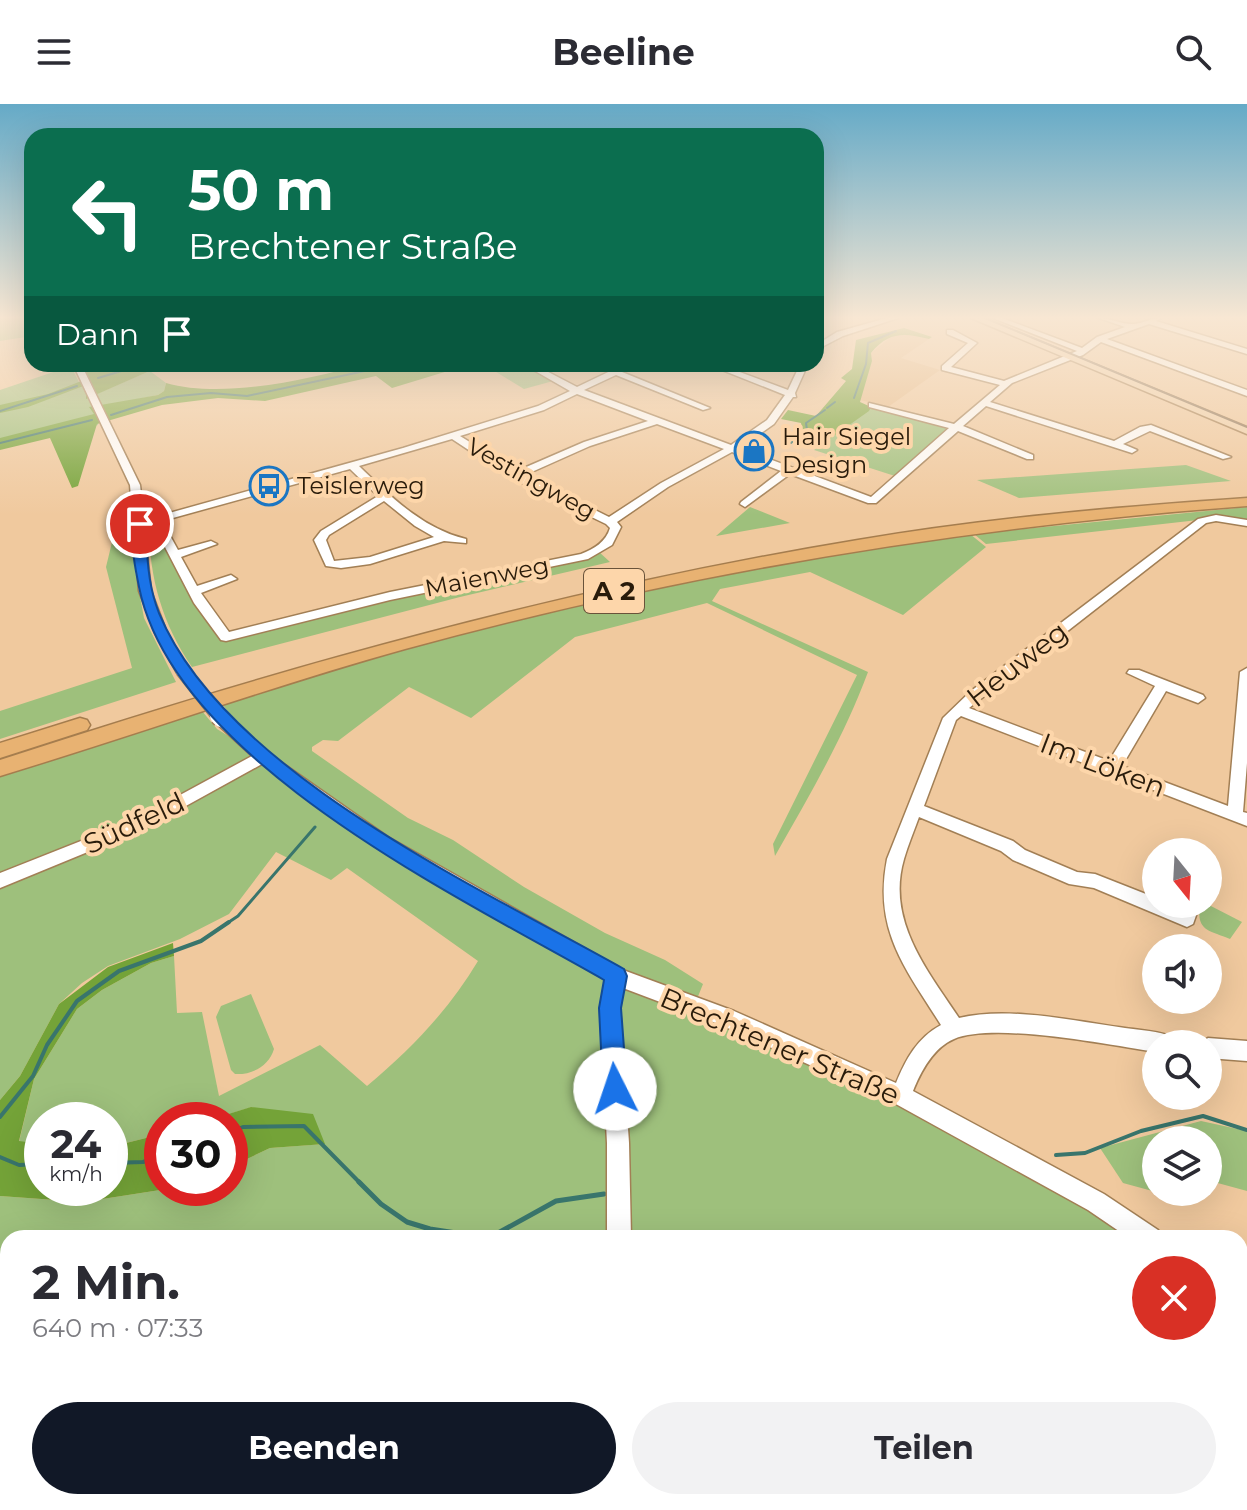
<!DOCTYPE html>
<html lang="de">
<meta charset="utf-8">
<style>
body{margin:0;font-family:Montserrat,sans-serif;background:#f2f2f3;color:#2b2b33;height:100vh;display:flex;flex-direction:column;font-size:30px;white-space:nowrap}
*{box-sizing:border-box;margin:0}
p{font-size:26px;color:#7c7c81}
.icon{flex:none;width:44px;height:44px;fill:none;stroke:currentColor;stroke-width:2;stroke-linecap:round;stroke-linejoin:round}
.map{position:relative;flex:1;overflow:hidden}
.sheet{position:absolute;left:0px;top:1126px;width:1248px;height:280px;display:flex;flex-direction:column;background:#fff;border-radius:24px 24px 0 0;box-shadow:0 8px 32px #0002}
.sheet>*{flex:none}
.top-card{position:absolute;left:24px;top:24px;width:800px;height:244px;border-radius:24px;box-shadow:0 8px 32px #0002;background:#0b6e4f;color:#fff;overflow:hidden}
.needle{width:52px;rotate:162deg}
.tools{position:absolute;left:1142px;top:734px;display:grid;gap:16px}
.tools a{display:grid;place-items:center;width:80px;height:80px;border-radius:50%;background:#fff;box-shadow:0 8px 32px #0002;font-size:40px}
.speed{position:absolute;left:24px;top:998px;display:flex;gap:16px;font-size:40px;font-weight:700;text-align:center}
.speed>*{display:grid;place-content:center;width:104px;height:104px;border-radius:50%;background:#fff;box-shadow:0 8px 32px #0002;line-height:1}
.speed small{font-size:20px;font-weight:400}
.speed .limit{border:12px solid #d22;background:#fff;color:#111}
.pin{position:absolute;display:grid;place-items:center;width:68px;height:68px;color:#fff;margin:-34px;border:4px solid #fff;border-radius:50%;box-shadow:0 2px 8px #0007}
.me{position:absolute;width:88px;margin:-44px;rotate:356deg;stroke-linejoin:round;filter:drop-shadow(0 0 6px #0008)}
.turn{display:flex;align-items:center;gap:28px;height:168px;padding:0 32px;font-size:36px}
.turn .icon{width:104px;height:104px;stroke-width:2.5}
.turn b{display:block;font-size:56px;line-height:68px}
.then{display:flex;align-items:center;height:76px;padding:0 32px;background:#0003;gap:16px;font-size:30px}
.round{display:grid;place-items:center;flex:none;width:84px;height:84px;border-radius:42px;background:#f2f2f3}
.head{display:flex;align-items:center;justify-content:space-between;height:136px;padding:0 32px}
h1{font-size:48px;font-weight:700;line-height:60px}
.cta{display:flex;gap:16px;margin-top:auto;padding:16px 32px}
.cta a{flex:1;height:92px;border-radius:48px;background:#111827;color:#fff;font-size:32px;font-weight:700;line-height:92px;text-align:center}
.cta a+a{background:#f2f2f3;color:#2b2b33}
header{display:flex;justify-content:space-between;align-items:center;height:104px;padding:0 32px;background:#fff;font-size:36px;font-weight:700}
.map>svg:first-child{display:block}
</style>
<header><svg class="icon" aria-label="menu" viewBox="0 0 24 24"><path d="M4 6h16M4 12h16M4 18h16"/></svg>Beeline<svg class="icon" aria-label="search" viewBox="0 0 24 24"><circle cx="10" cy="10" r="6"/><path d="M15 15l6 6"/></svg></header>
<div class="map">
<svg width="1247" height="1406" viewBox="0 0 1247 1406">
<rect width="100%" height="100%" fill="#f0c99e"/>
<path fill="#e7bb89" d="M906,228l23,7 -28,19 39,12 -52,37 -28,-7 12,-39 -1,-8 24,-19z"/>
<path fill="#9ec07c" d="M0,214h32v18l-32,5z
M483,260h61l-13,3 22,14 -29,8z
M71,262l10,20 6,-1v13l63,-27 16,12 -2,8 -6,4 -30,6 -33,13 3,11 -98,24v-59z
M871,303l72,20 5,3 -50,47 -84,-27z
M1186,361l45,16 -212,17 -42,-18z
M750,403l40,16 -74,13z
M1247,403v16l-31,-5 -230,26 -12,-10z
M160,421l66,112 372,-86 12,11 -150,35 -268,70c-29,-42 -43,-89 -43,-141z
M135,426v40l9,48 32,64 -176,57v-28l132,-43 -26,-101 8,-33z
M970,430l16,13 -83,68 -93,-43 -90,17 -8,12 156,71c-24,65 -59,124 -93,184l-2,-12 84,-169 -150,-72 -132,34 -104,81 -62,-31 -71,54 -15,-1 -11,7v4l96,67 45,22 71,47 81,46 60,27 38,24 -8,20 205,93 248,141h-1140v264h581l-2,8h-587v-314l83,6 90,-14h57v-21l40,-19 54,-4 -72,-37 -43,13h-47v14l-52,13v-27h-68v24l-23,-2 15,-63 43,-70 25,-19 49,-27 23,-7 3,57 25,-1 17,84 101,-51 47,41c44,-37 81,-75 111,-125l-131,-93 -16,12 -55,-28 -47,62 -49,25 -72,27 -26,17 -23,21 -39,72 -20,24v-217l140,-62 -140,56v-101l202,-65 15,18 44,27 -38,-51c243,-81 495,-134 747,-171z
M1200,800h7l35,18 -12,17c-22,-9 -34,-8 -30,-35z
M251,890l23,55c-5,17 -22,26 -39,25l-4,-4 -15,-53 5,-11z
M1201,1017l46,10v60l-33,-9 -6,3v-45h-52v52l-33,-9 -23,-35z
M1240,1196l7,5v205h-432l-6,-8h431z"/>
<path fill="#74a338" d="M904,224l28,9 -3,2c-24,-6 -40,-8 -58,14l1,8 -12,41 11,5 -2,4 -41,29 -26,-10 -1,-7 -20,-4 7,-9 28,6 30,-35 -5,-3 11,-9 4,-29z
M77,260h89l-80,35v-14l-58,22 -28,6v-8l48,-11 36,-14z
M363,260h108l-79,24 -16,-12 -111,25 -47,-3 -56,7 -65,19 -19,62 -6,2 -22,-50 -50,12v-12l94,-24 -5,-7 69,-12 6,-4 2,-8c56,16 142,-3 197,-19z
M173,839l1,13 -23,7 -49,27 -25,19 -43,70 -15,62 23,3v44h68v-41l52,-13v54h11l-90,14 -83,-6v-96l20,-24 39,-72 49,-37z
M251,1003l62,7 12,30 -55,4 -40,19v-47h-21z"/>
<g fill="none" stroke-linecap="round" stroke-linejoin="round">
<path stroke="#39756c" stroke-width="2" d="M98,274l47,-14
M854,294l12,-34 2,-21 28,-12
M827,304l8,-6
M0,307l77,-25
M111,311l56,-18 44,-4 36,3 151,-32
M0,339l92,-23
M791,339l16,-13 -1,-7 19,-13"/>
<path stroke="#39756c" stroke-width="3" d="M226,820l12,-8 77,-89"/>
<path stroke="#39756c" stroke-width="4" d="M0,1013l33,-41 14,-31 30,-44 42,-30 82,-30 28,-19
M230,1028l13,-5 61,-1 57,58
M1056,1051l29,-2 56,-22 62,-15 44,14
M0,1053l19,8 23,-1
M110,1059l33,-1 19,-6"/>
<path stroke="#39756c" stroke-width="5" d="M359,1078l22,22 26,18 23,7 59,9 67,-37 48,-7
M1240,1262l7,11"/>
<defs>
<path id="minor" d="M887,214h11l-55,18 -27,14v-5l21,-13z
M993,214h9l80,30 15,-11 28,-10 -26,-9c11,0 24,7 35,6 10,-1 17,-6 27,-6l-5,3 91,28v5l-98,-30 -42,15 140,51v6l-146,-54 -18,13 -71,28 -22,19 124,39 26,-14 11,-2 80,32 -8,2 -73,-28 -27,13 14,6 -5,3 -146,-47 -23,20 70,29v4h-6l-69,-28 -82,72h-8l-78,-29 -45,33 -5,-3 1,-2 40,-31 -49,-19 -64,35 -51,35 4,5 -9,18 -24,14 -198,41 -164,41 -5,-1 -27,-37 -41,-79 -9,2 7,65 16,42 22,37 -7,4 -5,-1 -22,-40 -16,-42 -9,-106 -57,-121h8l59,121 4,35 259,-72 135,-42 32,-15 -47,-27h10l44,23 48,-23h10l-13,8 88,36 -7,2 -87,-35 -32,15 147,55 36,-25 18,-25 -78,-31h11l70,26 9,-19 -20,-7 22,3 1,-3h8l-13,29 1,4h-3l-19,27 -34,24 131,49 78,-69 -80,-21v-4l85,21 46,-39 -58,-15v-4l26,-23 -21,-9v-4h6l24,13 -26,24 53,14 73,-30zM577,290l71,27 -64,21 -67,29 -57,-35 84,-26zM657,320l67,25 -63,34 -52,34 -84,-42 65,-29zM452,335l59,39 95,46 4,4c-4,14 -16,21 -29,26l-191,38 -161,40 -28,-39 36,-14 -6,-4 -34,11 -16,-29 36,-13 -6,-3 -33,9 -16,-29 188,-52 28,27 -57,35 -7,9 12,26 15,2 29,-4 74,-23 22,2v-4c-43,-10 -76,-43 -107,-73zM384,397l31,25 19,11 -64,20 -36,4 -8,-21 3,-5z
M1216,411l31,5v6l-31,-5 -10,2 -237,185 140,53 46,-75 -28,-13 2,-3h10l64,25 2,3 -7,5 -32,-12 -44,75 106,40 12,-134 7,-4v95l-4,49 4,1v13l-286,-110 -5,4 -32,86 89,35 12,9 52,22 18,2 61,24v6h14l11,4 1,-4h18l-7,20 -6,3 -93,-39 -25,-4 -56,-24 -12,-9 -82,-34c-5,14 -11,28 -15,42 -18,61 23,111 55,159 49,-12 116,3 166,10 16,2 33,3 48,9l3,7h-20v8c-46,-7 -161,-30 -202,-13 -21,9 -33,32 -41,52l191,103 54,36 4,8h-33l-41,-28 -194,-107 -173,-78 -98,-37 -3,20 9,135 2,95h-24v-95l-7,-135 6,-28 -230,-133 -114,-83 -116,64 -146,60v-15l134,-53 118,-64 -36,-33 -2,-4 2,-4h10l42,38 120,84 235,133 111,41 162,72c10,-24 21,-45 45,-58 -36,-57 -68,-95 -54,-166l56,-141 28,-27 227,-172z
M1208,934l39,3v20l-39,-3v-14h-8z
M1240,1183l7,2v26l-7,-2z
M575,1398h28l-2,8h-28z"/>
<path id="major" d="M971,214h12l264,109v7z"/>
<path id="highway" d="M1247,394v8c-286,21 -565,67 -842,143 -136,38 -270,86 -405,127v-16c281,-92 566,-172 858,-220 128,-22 259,-33 389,-42z
M80,614l7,2 3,5 -3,5 -87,28v-15z"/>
</defs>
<use href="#minor" stroke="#a27f55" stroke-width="3"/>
<use href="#major" stroke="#a57d4e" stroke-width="3"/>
<use href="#highway" stroke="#a57d4e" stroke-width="3"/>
<use href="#minor" fill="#fff" fill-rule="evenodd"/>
<use href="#major" fill="#f1d1aa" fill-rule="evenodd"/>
<use href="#highway" fill="#e8b272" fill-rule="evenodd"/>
<path stroke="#8f7456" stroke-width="2" d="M985,214l262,109"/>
<defs>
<path id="minor-bridge-far1" d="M182,566l38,48"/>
<path id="minor-bridge" d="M218,612l3,3"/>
</defs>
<use href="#minor-bridge-far1" stroke="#a27f55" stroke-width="15" stroke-linecap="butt"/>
<use href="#minor-bridge" stroke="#a27f55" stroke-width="19" stroke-linecap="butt"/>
<use href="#minor-bridge-far1" stroke="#fff" stroke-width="13"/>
<use href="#minor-bridge" stroke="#fff" stroke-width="16"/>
</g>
<linearGradient id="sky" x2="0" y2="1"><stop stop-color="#65aac7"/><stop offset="0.52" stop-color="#f8e7d3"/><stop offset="1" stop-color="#f8e7d3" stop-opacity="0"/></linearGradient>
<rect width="1247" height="411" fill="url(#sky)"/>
<path fill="#1a73e8" stroke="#114b97" stroke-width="2" d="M136,417l11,3c-1,29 1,62 12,89 65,158 321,275 465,356l3,7 -6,32 6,81 -4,8 -8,4 -9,-4 -3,-8 -4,-81 5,-28c-143,-82 -430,-219 -465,-393 -4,-21 -10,-45 -3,-66z"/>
<defs>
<symbol id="shop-ring" viewBox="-11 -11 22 22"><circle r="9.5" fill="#fdd6aa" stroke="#1b76c3" stroke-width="1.5"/><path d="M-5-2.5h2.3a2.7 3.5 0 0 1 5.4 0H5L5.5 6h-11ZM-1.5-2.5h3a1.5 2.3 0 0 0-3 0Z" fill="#1b76c3"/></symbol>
<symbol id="bus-ring" viewBox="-11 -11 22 22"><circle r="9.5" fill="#fdd6aa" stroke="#1b76c3" stroke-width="1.5"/><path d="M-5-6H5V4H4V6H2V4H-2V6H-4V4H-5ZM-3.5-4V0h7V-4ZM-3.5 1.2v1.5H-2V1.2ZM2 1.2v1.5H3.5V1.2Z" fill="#1b76c3"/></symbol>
</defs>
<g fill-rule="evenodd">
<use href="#shop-ring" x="732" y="325" width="44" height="44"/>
<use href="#bus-ring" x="247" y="360" width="44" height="44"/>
</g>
<g text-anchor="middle" stroke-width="8" stroke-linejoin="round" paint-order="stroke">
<g font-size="24" fill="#291b0a" stroke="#fdd6aa" text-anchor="start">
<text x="782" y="341">Hair Siegel<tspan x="782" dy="28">Design</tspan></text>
<text x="297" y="390">Teislerweg</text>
</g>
<g font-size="24" fill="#291b0a" stroke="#fdd6aa">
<text transform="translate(531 375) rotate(29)" y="8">Vestingweg</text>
<text transform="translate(487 473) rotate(-11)" y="8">Maienweg</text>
</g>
<rect fill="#fdd6aa" stroke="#69533a" stroke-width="2" x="584" y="465" width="60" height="44" rx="6"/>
<g font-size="26" font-weight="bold" fill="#291b0a">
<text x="614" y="496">A 2</text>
</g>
<g font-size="28" fill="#291b0a" stroke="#fdd6aa">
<text transform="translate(1017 560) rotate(-38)" y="10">Heuweg</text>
<text transform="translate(1103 661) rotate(21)" y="10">Im Löken</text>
<text transform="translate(134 719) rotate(-25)" y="10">Südfeld</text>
<text transform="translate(780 942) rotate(23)" y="10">Brechtener Straße</text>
</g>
</g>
</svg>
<div class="tools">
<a><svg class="needle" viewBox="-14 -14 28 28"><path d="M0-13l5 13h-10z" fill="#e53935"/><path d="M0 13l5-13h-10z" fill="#7c7c81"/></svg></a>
<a><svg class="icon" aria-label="sound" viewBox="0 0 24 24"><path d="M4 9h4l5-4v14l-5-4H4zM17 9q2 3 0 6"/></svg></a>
<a><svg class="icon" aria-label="search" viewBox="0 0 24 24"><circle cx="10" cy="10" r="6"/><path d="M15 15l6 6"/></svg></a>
<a><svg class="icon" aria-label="layers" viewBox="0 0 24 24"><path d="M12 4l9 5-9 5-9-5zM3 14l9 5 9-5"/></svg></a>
</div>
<div class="speed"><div>24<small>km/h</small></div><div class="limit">30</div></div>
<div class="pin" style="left:140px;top:420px;background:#d93025"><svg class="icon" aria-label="arrive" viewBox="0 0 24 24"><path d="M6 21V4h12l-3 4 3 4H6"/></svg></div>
<svg class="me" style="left:615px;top:985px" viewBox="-20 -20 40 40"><circle r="19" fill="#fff"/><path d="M0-13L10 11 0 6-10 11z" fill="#1a73e8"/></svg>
<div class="top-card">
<div class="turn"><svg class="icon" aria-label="left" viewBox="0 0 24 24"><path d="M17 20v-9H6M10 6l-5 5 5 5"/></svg><div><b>50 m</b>Brechtener Straße</div></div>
<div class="then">Dann<svg class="icon" aria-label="arrive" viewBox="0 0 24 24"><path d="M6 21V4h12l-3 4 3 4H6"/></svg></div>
</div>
<section class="sheet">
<div class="head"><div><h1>2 Min.</h1><p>640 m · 07:33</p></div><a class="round" style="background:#d93025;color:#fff"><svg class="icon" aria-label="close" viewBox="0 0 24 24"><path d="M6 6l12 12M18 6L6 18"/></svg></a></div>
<div class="cta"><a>Beenden</a><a>Teilen</a></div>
</section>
</div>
